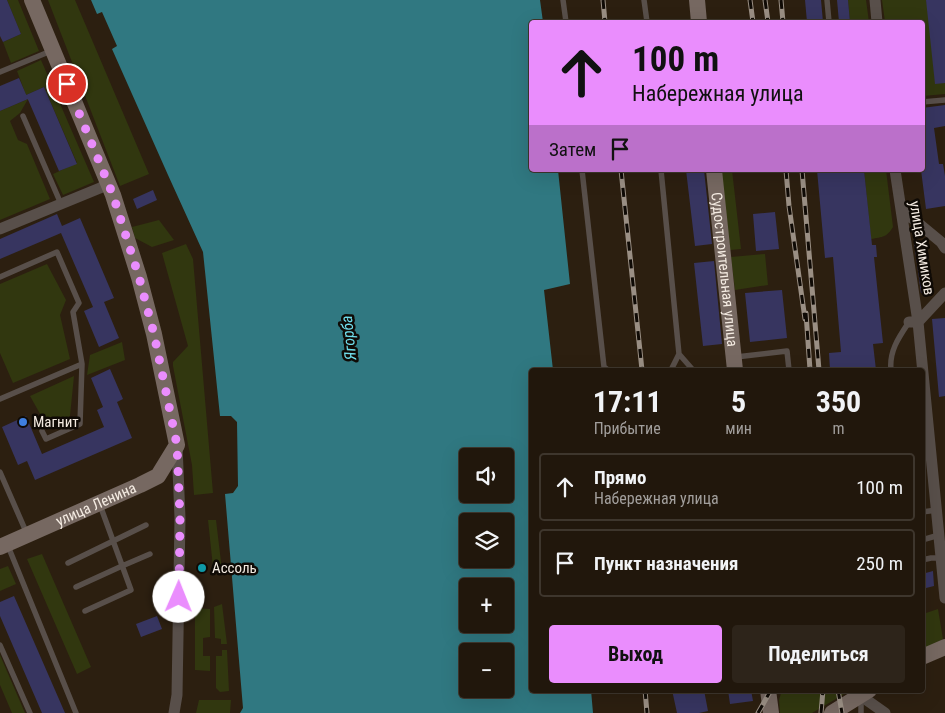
<!DOCTYPE html>
<html lang="ru">
<meta charset="utf-8">
<style>
body{margin:0;font-family:"Roboto Condensed",sans-serif;background:#2d241a;color:#f1f3f6;height:100vh;display:flex;flex-direction:column;font-size:19px;white-space:nowrap}
*{box-sizing:border-box;margin:0}
p{font-size:16px;color:#a29f9d}
.icon{flex:none;width:28px;height:28px;fill:none;stroke:currentColor;stroke-width:2;stroke-linecap:round;stroke-linejoin:round}
.map{position:relative;flex:1;overflow:hidden}
.sheet{position:absolute;left:529px;top:368px;width:396px;height:325px;display:flex;flex-direction:column;background:#21170c;border-radius:5px;box-shadow:0 5px 20px #0002,0 0 0 1px #3e362d}
.sheet>*{flex:none}
.top-card{position:absolute;left:529px;top:20px;width:396px;height:152px;border-radius:5px;box-shadow:0 5px 20px #0002,0 0 0 1px #3e362d;background:#ea8dfd;color:#111;overflow:hidden}
.fabs{position:absolute;left:459px;top:448px;display:grid;gap:10px}
.fabs a{display:grid;place-items:center;width:55px;height:55px;border-radius:5px;background:#21170c;box-shadow:0 5px 20px #0002,0 0 0 1px #3e362d;font-size:25px}
.pin{position:absolute;display:grid;place-items:center;width:42px;height:42px;color:#fff;margin:-21px;border:2px solid #fff;border-radius:50%;box-shadow:0 1px 5px #0007}
.me{position:absolute;width:55px;margin:-28px;rotate:1deg;stroke-linejoin:round;filter:drop-shadow(0 0 4px #0008)}
.turn{display:flex;align-items:center;gap:18px;height:105px;padding:0 20px;font-size:22px}
.turn .icon{width:65px;height:65px;stroke-width:2.5}
.turn b{display:block;font-size:35px;line-height:42px}
.then{display:flex;align-items:center;height:48px;padding:0 20px;background:#0003;gap:10px;font-size:19px}
.eta{display:flex;justify-content:space-evenly;align-items:center;height:85px;text-align:center}
.eta b{font-size:30px;font-weight:700;line-height:35px}
.button{display:flex;gap:10px;margin-top:auto;padding:10px 20px}
.button a{flex:1;height:58px;border-radius:5px;background:#ea8dfd;color:#111;font-size:20px;font-weight:700;line-height:58px;text-align:center}
.button a+a{background:#2d241a;color:#f1f3f6}
ul{padding:0;list-style:none}
li{display:flex;align-items:center;gap:15px;height:68px;margin:0 10px 8px;padding:0 10px;border:2px solid #3e362d;border-radius:5px}
li div{flex:1}
li b{display:block;font-size:19px}
li em{font-style:normal}
.map>svg:first-child{display:block}
</style>
<div class="map">
<svg width="945" height="713" viewBox="0 0 945 713">
<rect width="100%" height="100%" fill="#2c1f10"/>
<path fill="#31370f" d="M7,0h11l21,51 -28,12 -8,-21 18,-8z
M48,0h27l74,174 -29,12z
M848,0h18l3,22h-19z
M882,0h44l19,83v11l-22,2 -1,-74h-37z
M41,60l53,122 -31,13 -10,-21 24,-11 -33,-76 -18,8 -9,-24z
M28,99l-8,14 -10,8 8,19 9,4 23,55 -50,21v-109z
M721,170h11l9,79 -11,1z
M864,170h22l7,57c-6,10 -10,10 -22,12z
M159,220l15,20 -22,7 -17,-9 -3,-11z
M186,244l7,15 20,234 -19,2 -2,-30 -19,-99v-4l15,-16 -26,-93z
M765,254l3,31 -33,5 -4,-33z
M47,264l19,36 -6,15 10,44 -57,24 -13,-30v-69z
M122,342l3,18 -38,15 3,-20z
M74,376l-4,40 -22,12 -18,-32z
M208,520h8l6,50 -9,-3z
M42,554l49,113 -14,7 -50,-115z
M8,566l8,18 -16,7v-22z
M222,604l5,40h-6v-5l-6,-1 -1,-31z
M195,608l15,1v28l-7,1v18h7v15l-15,-1z
M938,609l5,30 -20,10v-35z
M222,650h5l2,41 -9,1 -4,-4v-32h6z
M0,655l25,58h-13l-12,-28z
M782,690h69l-39,23h-32l-1,-13z
M199,700h32l-1,13h-34z"/>
<path fill="#307881" fill-rule="evenodd" d="M91,0h449l3,22h-12v148h27l12,114 -26,6 9,80h-22v320h60l2,23h-353l3,-5 -18,-214 8,-1 5,-7 -1,-64 -6,-6h-11l-17,-164 -35,-77 -56,-126 5,-3 -15,-34 -5,2zM468,456h37v38h-37zM468,521h37v38h-37zM468,586h37v38h-37zM468,651h37v38h-37z"/>
<path fill="#373560" d="M0,0h7l14,34 -18,8 -3,-6z
M805,0h16l2,22h-16z
M837,0h11l2,22h-11z
M926,0h19v83l-10,1z
M19,78l9,21 -28,12v-25z
M44,87l33,77 -18,7 -33,-76z
M945,105v21l-11,2 5,36h4l2,12v30l-19,3 -5,-39h1v-62z
M686,170h18l8,74 -17,2z
M817,170h47l8,75h4l1,12h-3l9,86 -10,1 3,26h-46l-1,-17 12,-1 -8,-95 -8,1z
M153,190l4,10 -20,9 -4,-10z
M775,212l4,37 -23,2 -3,-37z
M57,214l5,12 18,-8 34,80 -10,4 15,36 -20,9 -15,-36 9,-4 -32,-74 -61,26v-20z
M924,241l6,51 -9,1 -7,-51z
M714,261l8,83 -19,2 -9,-83z
M782,290l5,48 -37,4 -5,-49z
M945,318v78l-6,1 -7,-78z
M110,369l13,30 -6,3 15,36 -97,42 -8,-19 -9,4 -16,-38 24,-11 16,38 62,-27 -7,-17 6,-3 -12,-29z
M933,571l1,15 -12,3v-15z
M14,596l51,117h-23l-42,-97v-14z
M157,616l5,13 -21,8 -5,-13z
M672,690h32l4,21 -9,2h-22z
M728,690h23l2,11 -23,3z"/>
<g fill="none" stroke-linecap="round" stroke-linejoin="round">
<path stroke="#584f4a" stroke-width="5.5" d="M563,0l3,22
M644,0l3,22
M827,0l2,22
M0,72l51,-21
M922,102l23,-2
M23,116l38,88
M582,170l22,197 4,3
M661,170l18,184 -8,16
M0,277l57,-25 22,51 -6,9 9,52
M679,354l14,16
M736,357l51,-6 2,19
M891,370c-2,-19 8,-33 18,-48
M0,399l82,-35 -2,60 -34,15 -4,-8
M0,472l27,62
M922,512l15,-2
M922,540l17,-5
M8,546l68,167
M922,560l9,-2h10
M68,563l78,-38
M76,587l46,-21 28,-12
M85,611l46,-21 -31,-85
M0,645l30,68
M861,698v15"/>
<path stroke="#584f4a" stroke-width="11" d="M875,0l2,22
M895,170l23,152 27,276
M901,209l40,33 4,6
M0,229l100,-41 9,-5
M909,322h9l27,-29
M861,696l24,17
M174,713l3,-18 3,-177 -3,-73"/>
<g stroke="#766861" stroke-width="16">
<path d="M697,0l2,22"/>
<path id="s1" d="M714,170l21,200"/>
<path id="s2" d="M0,547l140,-62 18,-9 19,-31 -23,-111 -15,-57 -26,-82 -81,-195"/>
<path d="M922,657l23,-10"/>
<path d="M768,690l3,23"/>
<path d="M832,713l37,-23"/>
</g>
<defs>
<path id="rail" d="M603,0l2,22
M750,0l3,22
M765,0l3,22
M781,0l2,22
M621,170l21,200
M786,170l3,36 16,113
M802,170l17,200
M806,313l4,57
M645,690l2,23
M838,690l4,23
M758,713l13,-23
M821,713l2,-23"/>
</defs>
<use href="#rail" stroke="#9a8f84" stroke-width="5"/>
<use href="#rail" stroke="#0f0a05" stroke-width="3" stroke-dasharray="9" stroke-linecap="butt"/>
</g>
<g fill="none" stroke-linecap="round" stroke-linejoin="round">
<path stroke="#ea8dfd" stroke-width="9" stroke-dasharray="0 16.2" d="M67,84l46,111 26,82 15,57 23,111 3,73 -1,79"/>
</g>
<circle fill="#3f7fe0" stroke="#0f0a05" stroke-width="2" cx="23" cy="422" r="5"/>
<circle fill="#0f9aa8" stroke="#0f0a05" stroke-width="2" cx="202" cy="568" r="5"/>
<g text-anchor="middle" stroke-width="5" stroke-linejoin="round" paint-order="stroke">
<g font-size="15" fill="#f4ebe2" stroke="#0f0a05">
<text transform="translate(922 248) rotate(81)" y="5">улица Химиков</text>
<text dy="5" stroke="none"><textPath href="#s1" startOffset="100">Судостроительная улица</textPath></text>
<text dy="5" stroke="none"><textPath href="#s2" startOffset="105">улица Ленина</textPath></text>
</g>
<g font-size="15" fill="#f4ebe2" stroke="#0f0a05" text-anchor="start">
<text x="33" y="427">Магнит</text>
<text x="212" y="573">Ассоль</text>
</g>
<g font-size="16" font-style="italic" fill="#6fdcea" stroke="#0f0a05">
<text transform="translate(348 338) rotate(-96)" y="6">Ягорба</text>
</g>
</g>
</svg>
<div class="fabs">
<a><svg class="icon" aria-label="sound" viewBox="0 0 24 24"><path d="M4 9h4l5-4v14l-5-4H4zM17 9q2 3 0 6"/></svg></a>
<a><svg class="icon" aria-label="layers" viewBox="0 0 24 24"><path d="M12 4l9 5-9 5-9-5zM3 14l9 5 9-5"/></svg></a>
<a>+</a>
<a>−</a>
</div>
<div class="pin" style="left:67px;top:84px;background:#d93025"><svg class="icon" aria-label="arrive" viewBox="0 0 24 24"><path d="M6 21V4h12l-3 4 3 4H6"/></svg></div>
<svg class="me" style="left:179px;top:597px" viewBox="-20 -20 40 40"><circle r="19" fill="#fff"/><path d="M0-13L10 11 0 6-10 11z" fill="#ea8dfd"/></svg>
<div class="top-card">
<div class="turn"><svg class="icon" aria-label="ahead" viewBox="0 0 24 24"><path d="M12 20V5M6 11l6-6 6 6"/></svg><div><b>100 m</b>Набережная улица</div></div>
<div class="then">Затем<svg class="icon" aria-label="arrive" viewBox="0 0 24 24"><path d="M6 21V4h12l-3 4 3 4H6"/></svg></div>
</div>
<section class="sheet">
<div class="eta">
<div><b>17:11</b><p>Прибытие</p></div>
<div><b>5</b><p>мин</p></div>
<div><b>350</b><p>m</p></div>
</div>
<ul>
<li><svg class="icon" aria-label="ahead" viewBox="0 0 24 24"><path d="M12 20V5M6 11l6-6 6 6"/></svg><div><b>Прямо</b><p>Набережная улица</p></div><em>100 m</em></li>
<li><svg class="icon" aria-label="arrive" viewBox="0 0 24 24"><path d="M6 21V4h12l-3 4 3 4H6"/></svg><div><b>Пункт назначения</b></div><em>250 m</em></li>
</ul>
<div class="button"><a>Выход</a><a>Поделиться</a></div>
</section>
</div>
